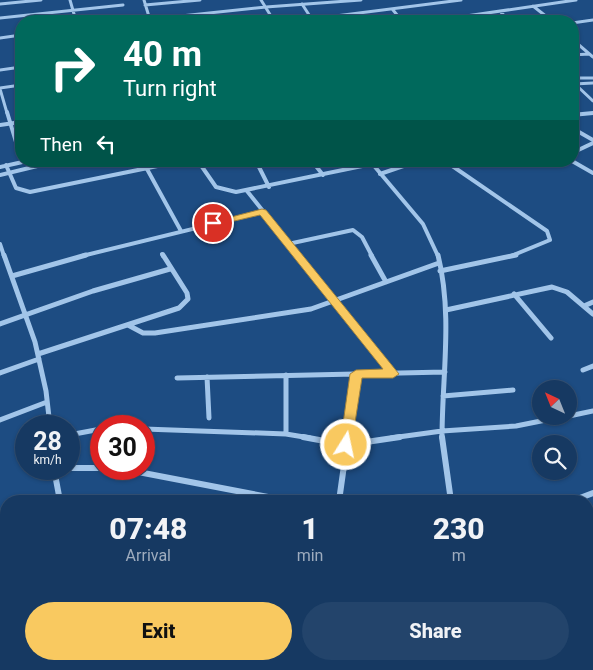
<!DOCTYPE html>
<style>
body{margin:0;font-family:Roboto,sans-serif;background:#23446b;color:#f1f3f6;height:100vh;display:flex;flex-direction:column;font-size:19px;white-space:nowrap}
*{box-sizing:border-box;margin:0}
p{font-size:16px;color:#9eacbe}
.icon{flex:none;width:28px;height:28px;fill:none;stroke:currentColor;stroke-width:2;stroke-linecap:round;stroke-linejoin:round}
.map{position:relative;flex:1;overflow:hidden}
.details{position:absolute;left:0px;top:495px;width:594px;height:175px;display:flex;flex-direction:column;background:#163962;border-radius:20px 20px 0 0;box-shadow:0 1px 4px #0004,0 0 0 1px #355377}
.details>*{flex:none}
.banner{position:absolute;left:15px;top:15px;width:564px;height:152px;border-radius:20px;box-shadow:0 1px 4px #0004,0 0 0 1px #355377;background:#00695c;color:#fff;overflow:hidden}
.needle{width:32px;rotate:317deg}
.controls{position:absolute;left:532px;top:380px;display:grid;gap:10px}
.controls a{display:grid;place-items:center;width:45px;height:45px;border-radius:50%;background:#163962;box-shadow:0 1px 4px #0004,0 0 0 1px #355377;font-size:25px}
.speed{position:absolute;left:15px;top:415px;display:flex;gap:10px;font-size:25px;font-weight:700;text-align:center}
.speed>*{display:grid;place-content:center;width:65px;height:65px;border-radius:50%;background:#163962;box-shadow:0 1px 4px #0004,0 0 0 1px #355377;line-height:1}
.speed small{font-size:12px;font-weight:400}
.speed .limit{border:8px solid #d22;background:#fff;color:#111}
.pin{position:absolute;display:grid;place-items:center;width:42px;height:42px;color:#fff;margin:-21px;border:2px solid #fff;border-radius:50%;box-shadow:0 1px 5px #0007}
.me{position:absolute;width:55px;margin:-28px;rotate:10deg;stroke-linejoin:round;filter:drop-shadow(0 0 4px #0008)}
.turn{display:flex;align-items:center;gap:18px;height:105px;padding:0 25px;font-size:22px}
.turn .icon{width:65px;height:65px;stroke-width:2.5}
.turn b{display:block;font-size:35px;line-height:42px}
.then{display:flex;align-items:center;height:48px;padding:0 25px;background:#0003;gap:10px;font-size:19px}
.eta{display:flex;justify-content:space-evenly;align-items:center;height:85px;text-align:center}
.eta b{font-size:30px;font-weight:800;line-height:35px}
.action{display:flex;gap:10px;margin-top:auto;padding:10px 25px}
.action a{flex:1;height:58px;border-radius:30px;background:#f9c960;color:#111;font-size:20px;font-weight:800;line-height:58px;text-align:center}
.action a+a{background:#23446b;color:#f1f3f6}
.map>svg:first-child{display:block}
</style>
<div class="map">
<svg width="593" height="670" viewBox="0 0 593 670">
<rect width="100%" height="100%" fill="#1d4c82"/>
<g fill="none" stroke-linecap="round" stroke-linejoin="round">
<path stroke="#a2c5e9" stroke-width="3" d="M70,0l6,21
M144,0l6,20
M261,0l13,21
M0,4l41,-4
M302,4l11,17
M145,5l55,-5
M533,6l19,15
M393,10l9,11
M500,11l9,10
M0,18l123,-13
M312,19l149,-19
M134,21l132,-14 95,-7
M432,21l144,-21
M572,23l21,-3
M0,38l21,-3
M572,39l21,18
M572,55l17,-1
M0,70l21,-3
M572,78h21
M574,84l19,-1
M575,84l18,17
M0,88l21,-3
M0,89l7,24"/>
<path stroke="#a2c5e9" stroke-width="4" d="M7,112l15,50
M572,115l21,-2
M0,125l21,-3
M572,128l21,12
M572,153l21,-10
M198,161l18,26 20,5 136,-28
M256,161l13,26
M312,161l11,14
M370,161l53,63 15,32
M445,161l102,70 3,9 -39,16
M572,161l21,12
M6,165l10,23 14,4 152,-31
M0,167l27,-6
M147,169l34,62
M380,174l38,-13
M0,175l58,-14
M247,191l52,65
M0,244l4,12
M288,244l65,-14 9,7 10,19
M162,254l1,2
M82,256l180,-44"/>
<path stroke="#a2c5e9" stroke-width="5" d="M4,255l31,87 11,49 4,35
M298,255l95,119
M371,255l15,27
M438,255c15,61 4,121 4,183
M440,271l76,-16
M12,276l74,-21
M514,294l37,44
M584,306l9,-4
M446,310l106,-23 15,5 26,22
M0,324l93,-33 77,-22
M128,325l15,8h12l156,-24 128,-46
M38,354l141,-46 9,-9 -1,-6 -24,-38
M583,370l10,-4
M0,373l39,-14
M286,375v59
M207,377l2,41
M177,378l268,-6
M443,396l70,-6
M569,416l24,-5
M0,420l47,-18
M144,429l142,5 24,4
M69,435l32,-6
M347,438l9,-64
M391,438l51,-7 74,-5 50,-10"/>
<path stroke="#a2c5e9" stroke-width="6" d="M303,437l43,8 54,-8
M442,437l9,64
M69,468h32
M54,469l6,32
M104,469l29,2 156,30
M339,501l9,-64
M572,501l21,-8
M0,523l6,-2
M588,612l5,4
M0,622l6,12
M19,664l2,6
M127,664l6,6
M284,664l12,6
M306,670l1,-6"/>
</g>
<path fill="#f9c960" stroke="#a2833e" d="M262,209l4,1 133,164 -6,4h-31l-11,70 -5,2 -6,-5 10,-71 6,-4 27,-1 -123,-154 -47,11 -5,-3z"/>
</svg>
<div class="controls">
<a><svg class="needle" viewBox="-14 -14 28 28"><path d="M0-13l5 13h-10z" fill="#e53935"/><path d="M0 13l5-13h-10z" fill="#9eacbe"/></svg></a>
<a><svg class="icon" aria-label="search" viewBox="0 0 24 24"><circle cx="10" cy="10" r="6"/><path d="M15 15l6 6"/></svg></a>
</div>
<div class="speed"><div>28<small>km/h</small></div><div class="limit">30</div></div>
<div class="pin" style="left:213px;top:223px;background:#d93025"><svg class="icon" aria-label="arrive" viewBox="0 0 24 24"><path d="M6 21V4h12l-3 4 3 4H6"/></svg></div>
<svg class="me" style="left:346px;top:445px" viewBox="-20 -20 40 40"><circle r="17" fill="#f9c960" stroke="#fff" stroke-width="3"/><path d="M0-11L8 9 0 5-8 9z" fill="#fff"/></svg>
<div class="banner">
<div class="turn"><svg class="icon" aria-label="right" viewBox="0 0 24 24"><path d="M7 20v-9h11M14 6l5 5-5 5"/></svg><div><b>40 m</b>Turn right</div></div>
<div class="then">Then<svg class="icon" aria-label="left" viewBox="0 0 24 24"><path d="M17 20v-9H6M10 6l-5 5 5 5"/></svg></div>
</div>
<section class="details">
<div class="eta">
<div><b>07:48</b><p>Arrival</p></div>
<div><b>1</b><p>min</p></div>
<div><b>230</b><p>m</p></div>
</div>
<div class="action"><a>Exit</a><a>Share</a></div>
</section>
</div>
